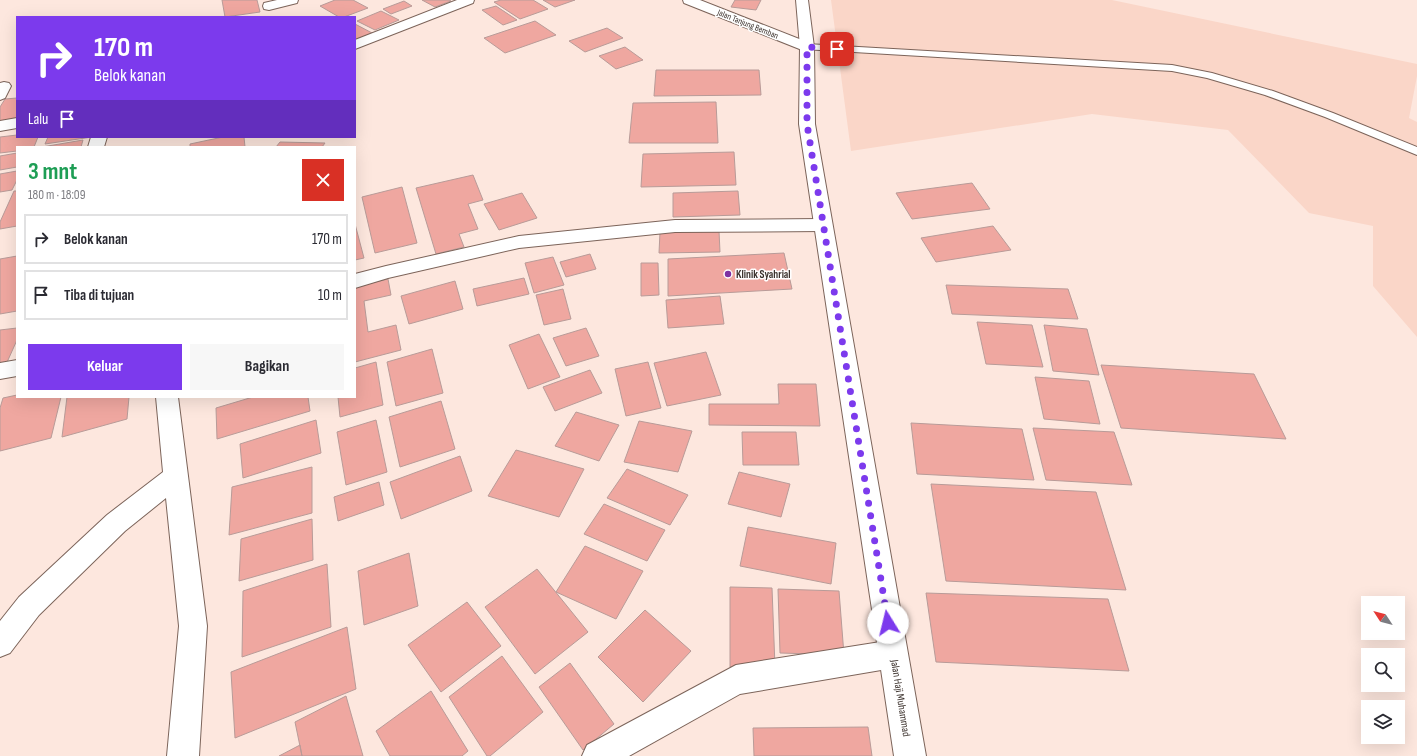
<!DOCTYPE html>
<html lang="id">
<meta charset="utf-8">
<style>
body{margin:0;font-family:"Sofia Sans Condensed",sans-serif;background:#f7f7f7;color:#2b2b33;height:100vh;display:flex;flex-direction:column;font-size:15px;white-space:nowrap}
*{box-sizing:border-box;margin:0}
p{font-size:13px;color:#7c7c81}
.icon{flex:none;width:22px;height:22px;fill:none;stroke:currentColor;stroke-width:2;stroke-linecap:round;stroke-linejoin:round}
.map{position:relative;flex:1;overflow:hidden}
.drawer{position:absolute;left:16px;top:146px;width:340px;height:252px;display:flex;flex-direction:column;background:#fff;border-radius:0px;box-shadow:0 4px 16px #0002}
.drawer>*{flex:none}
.top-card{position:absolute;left:16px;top:16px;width:340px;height:122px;border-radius:0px;box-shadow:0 4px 16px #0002;background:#7c3aed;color:#fff;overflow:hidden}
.needle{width:26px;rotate:306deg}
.buttons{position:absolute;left:1361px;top:596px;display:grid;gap:8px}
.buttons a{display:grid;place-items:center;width:44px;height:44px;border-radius:0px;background:#fff;box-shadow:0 4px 16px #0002;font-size:20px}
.pin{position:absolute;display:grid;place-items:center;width:34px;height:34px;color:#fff;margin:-17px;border-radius:8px;box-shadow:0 2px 6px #0006}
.me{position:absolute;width:44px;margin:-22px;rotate:351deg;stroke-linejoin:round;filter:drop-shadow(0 0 3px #0008)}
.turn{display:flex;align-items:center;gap:14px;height:84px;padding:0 12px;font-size:18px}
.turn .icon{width:52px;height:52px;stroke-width:2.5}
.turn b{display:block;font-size:28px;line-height:34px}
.then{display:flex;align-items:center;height:38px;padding:0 12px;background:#0003;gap:8px;font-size:15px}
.round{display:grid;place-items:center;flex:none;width:42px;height:42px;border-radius:0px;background:#f7f7f7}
.summary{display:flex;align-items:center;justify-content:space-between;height:68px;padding:0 12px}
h1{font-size:24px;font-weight:700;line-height:30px;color:#1e9e55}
.primary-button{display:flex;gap:8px;margin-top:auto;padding:8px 12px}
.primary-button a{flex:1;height:46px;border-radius:0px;background:#7c3aed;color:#fff;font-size:16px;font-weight:700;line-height:46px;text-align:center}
.primary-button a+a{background:#f7f7f7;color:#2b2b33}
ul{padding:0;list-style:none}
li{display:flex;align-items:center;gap:12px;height:50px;margin:0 8px 6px;padding:0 4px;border:2px solid #e1e1e2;border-radius:0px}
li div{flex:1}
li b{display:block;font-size:15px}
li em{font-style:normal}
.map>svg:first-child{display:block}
</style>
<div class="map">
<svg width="1417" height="756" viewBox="0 0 1417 756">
<rect width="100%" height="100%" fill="#fde7de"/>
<path fill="#fad6c8" d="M831,0h281l305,64v12l-8,42 8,4v215l-44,-51v-60l-64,-13 -81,-83 -136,-16 -241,37z"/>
<path fill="#efa7a0" stroke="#b89b98" d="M222,0h35l3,12 -35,5z
M335,0h18l15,8 -24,9h-5l-19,-11z
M422,0h27l2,1 -16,6z
M501,0h32l15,9 -28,10 -26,-17z
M543,0h32l-20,7z
M735,0h26l-5,10 -25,-3z
M404,1l8,5 -21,8 -8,-5z
M496,6l21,14 -14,5 -21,-15z
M381,11l18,9 -24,10 -18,-9z
M535,21l21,14 -51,18 -21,-15z
M355,24l19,10 -19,7z
M607,28l16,10 -38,14 -16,-11z
M625,47l18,13 -27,9 -17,-13z
M656,70h103l2,25 -107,1z
M17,98v21l-17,3v-15l5,-8z
M716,102l2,41h-89l4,-40z
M17,135v2h21l-4,10h-17v4l-17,2v-16z
M48,137h44l-47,7z
M223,137h21l1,10h-55v-3z
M83,140l-2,7h-39z
M280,142l45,1 -3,4h-46z
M734,152l2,33 -95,2 2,-33z
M17,153v14l-17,3v-14z
M17,171v9l-5,10 -12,2v-18z
M473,175l10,25 -15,4 10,25 -19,5 5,13 -28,7 -20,-66z
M972,183l18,26 -78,10 -16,-26z
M402,187l15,56 -42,10 -13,-56z
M14,191h3v35l-17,3v-7z
M738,191l2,24 -67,2v-24z
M522,193l15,25 -38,12 -15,-26z
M355,224l9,34 -9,2z
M993,226l18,24 -75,12 -15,-24z
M719,231l1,21 -61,1 1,-21z
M784,253l8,36 -124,7v-37z
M590,254l6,15 -30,8 -6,-15z
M17,256v55l-17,3v-55z
M553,257l11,28 -30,8 -9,-30z
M641,263h17l1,32 -18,1z
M524,278l5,16 -52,12 -4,-17z
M388,279l3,16 -27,6 4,31 28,-7 5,25 -46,12v-75z
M455,281l8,28 -54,15 -8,-28z
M946,285l122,4 10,30 -126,-5z
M563,289l8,30 -27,6 -8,-30z
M720,296l4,28 -56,4 -2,-28z
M977,322l55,3 11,42 -57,-3z
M1044,325l43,4 12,46 -46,-4z
M17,328v12l-13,29h-4v-39z
M586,328l13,28 -33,10 -13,-28z
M539,334l21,43 -32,12 -19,-44z
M432,349l11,44 -47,13 -9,-44z
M706,352l15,43 -54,11 -13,-43z
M376,362l7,43 -43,12 -2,-20h17v-29z
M648,362l13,46 -35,8 -11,-47z
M1101,365l153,9 32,65 -165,-11z
M590,370l12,23 -47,18 -12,-24z
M1035,377l54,4 11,43 -56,-5z
M778,384h38l4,42 -111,-1v-21h70z
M17,395v2h44l-10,41 -51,13v-43l3,-10z
M67,397h62l-2,22 -65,18z
M253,397h55l2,14 -93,28 -1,-31z
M441,401l14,48 -55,18 -11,-50z
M576,412l43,13 -20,36 -44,-15z
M316,420l5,33 -78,25 -3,-34z
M376,420l11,52 -41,13 -9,-53z
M639,421l53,10 -14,41 -54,-10z
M911,423l111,6 12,51 -117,-6z
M1033,428l81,4 18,53 -86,-5z
M742,432h54l3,33h-56z
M516,450l68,19 -25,48 -71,-21z
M460,456l12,35 -71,28 -11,-37z
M312,467v46l-83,22 3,-48z
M627,469l61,26 -18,30 -63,-27z
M739,472l51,12 -9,33 -53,-13z
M379,482l5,23 -46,16 -4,-24z
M931,484l165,8 30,98 -180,-9z
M604,504l61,26 -18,31 -63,-27z
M312,519l1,41 -74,21 2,-42z
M748,527l88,16 -5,41 -91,-18z
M585,546l58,25 -27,48 -60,-27z
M409,553l9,53 -54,19 -6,-54z
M327,564l4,63 -89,30 1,-66z
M537,569l51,63 -53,42 -50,-67z
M730,587l42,1 3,79h-45z
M778,589l61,2 5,64 -64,-2z
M926,593l182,6 21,72 -193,-9z
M467,602l34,44 -60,46 -33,-47z
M645,610l46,41 -48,51 -45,-45z
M347,627l9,62 -121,49 -4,-66z
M502,656l41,56 -53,44h-3l-38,-59z
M570,663l44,61 -31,26 -44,-63z
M431,691l37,60 -6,5h-72l-14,-25z
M346,696l17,60h-61l-7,-34z
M868,727l4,29h-118l-1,-28z
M300,745l2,11h-23z"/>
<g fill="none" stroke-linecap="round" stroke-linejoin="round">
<defs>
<path id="service" d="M807,44l365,21 40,8 61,18 60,22 84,34v8l-92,-38 -60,-22 -58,-17 -35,-7 -369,-22 -1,-2 1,-2z"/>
<path id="minor" d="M277,0h21l-1,3 -28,7 -5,-1 -1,-3 1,-3z
M457,0h17l-1,3 -118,46v-9z
M683,0h17l112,44 2,3 -2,3 -5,1 -5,-1 -118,-47z
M4,82l5,1 2,3 -6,12 -5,2v-17z
M17,118v10l-17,3v-10z
M91,137h16l-3,10h-16z
M823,219l6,2 3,4 -3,4 -6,2 -148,1 -156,16 -131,30 -33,10v-14l31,-8 133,-30 156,-16z
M17,360v16l-17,3v-16z
M156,397h22l29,229 -8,130h-32l12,-130 -13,-128 -41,33 -86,84 -29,38 -10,4v-36l19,-24 88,-82 56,-43z
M893,640l10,4 4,10 -4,10 -10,4 -153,26 -111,62h-47l5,-11 149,-80z"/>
<path id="tertiary" d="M796,0h12l6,47 1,77 111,632h-32l-95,-632 1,-77z"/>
</defs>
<use href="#service" stroke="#7c645a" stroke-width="2"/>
<use href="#minor" stroke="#7c645a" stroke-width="2"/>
<use href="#tertiary" stroke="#7c645a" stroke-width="2"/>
<use href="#service" fill="#fff" fill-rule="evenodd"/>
<use href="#minor" fill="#fff" fill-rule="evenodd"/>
<use href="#tertiary" fill="#fff" fill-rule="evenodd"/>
</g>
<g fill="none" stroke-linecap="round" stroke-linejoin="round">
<path stroke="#7c3aed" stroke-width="7" stroke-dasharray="0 12.6" d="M837,49l-30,-2v77l81,499"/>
</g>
<circle fill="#7d31a2" stroke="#fff" stroke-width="1.5" cx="728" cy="274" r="4"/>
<g text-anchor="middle" stroke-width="3" stroke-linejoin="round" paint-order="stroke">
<g font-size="9" fill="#3a302b" stroke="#fff">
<text transform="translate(748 24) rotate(22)" y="3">Jalan Tanjung Bemban</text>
</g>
<g font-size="11" font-weight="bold" fill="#3a302b" stroke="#fff" text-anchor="start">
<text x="736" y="278">Klinik Syahrial</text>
</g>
<g font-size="11" fill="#3a302b" stroke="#fff">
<text transform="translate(901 698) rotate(81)" y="4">Jalan Haji Muhammad</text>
</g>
</g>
</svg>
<div class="buttons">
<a><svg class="needle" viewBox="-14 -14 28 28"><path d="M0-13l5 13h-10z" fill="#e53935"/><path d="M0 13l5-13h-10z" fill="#7c7c81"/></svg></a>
<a><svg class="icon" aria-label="search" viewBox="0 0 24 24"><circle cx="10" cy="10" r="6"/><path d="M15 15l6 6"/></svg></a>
<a><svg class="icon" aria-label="layers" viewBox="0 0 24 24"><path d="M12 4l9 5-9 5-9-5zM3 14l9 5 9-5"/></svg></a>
</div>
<div class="pin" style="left:837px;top:49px;background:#d93025"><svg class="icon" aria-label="arrive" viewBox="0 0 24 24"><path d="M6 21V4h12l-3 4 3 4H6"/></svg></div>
<svg class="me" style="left:888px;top:623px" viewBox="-20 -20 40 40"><circle r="19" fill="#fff"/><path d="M0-13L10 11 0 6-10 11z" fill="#7c3aed"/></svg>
<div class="top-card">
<div class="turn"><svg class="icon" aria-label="right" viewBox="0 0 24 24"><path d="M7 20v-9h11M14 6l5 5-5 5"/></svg><div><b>170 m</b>Belok kanan</div></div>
<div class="then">Lalu<svg class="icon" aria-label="arrive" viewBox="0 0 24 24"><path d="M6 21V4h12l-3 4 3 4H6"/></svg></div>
</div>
<section class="drawer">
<div class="summary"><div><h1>3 mnt</h1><p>180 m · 18:09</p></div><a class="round" style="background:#d93025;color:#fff"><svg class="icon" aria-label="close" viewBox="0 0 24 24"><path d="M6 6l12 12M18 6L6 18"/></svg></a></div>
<ul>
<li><svg class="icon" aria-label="right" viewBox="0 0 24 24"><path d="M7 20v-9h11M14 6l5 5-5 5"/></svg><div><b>Belok kanan</b></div><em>170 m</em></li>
<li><svg class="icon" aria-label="arrive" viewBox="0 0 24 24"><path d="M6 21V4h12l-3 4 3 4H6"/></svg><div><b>Tiba di tujuan</b></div><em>10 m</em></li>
</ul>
<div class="primary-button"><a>Keluar</a><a>Bagikan</a></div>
</section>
</div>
